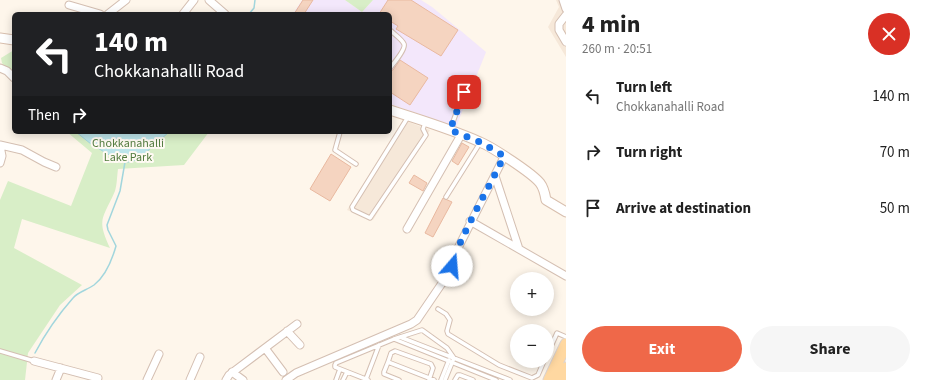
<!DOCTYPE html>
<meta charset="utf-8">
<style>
body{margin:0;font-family:"Source Sans 3",sans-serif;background:#f6f6f6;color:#222;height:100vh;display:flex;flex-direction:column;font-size:15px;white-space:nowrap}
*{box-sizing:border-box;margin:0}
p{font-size:13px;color:#767676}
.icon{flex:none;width:22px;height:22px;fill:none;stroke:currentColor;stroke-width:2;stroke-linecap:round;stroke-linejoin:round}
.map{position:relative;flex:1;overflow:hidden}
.details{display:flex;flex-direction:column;background:#fff;width:360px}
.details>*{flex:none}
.guide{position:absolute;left:12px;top:12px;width:380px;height:122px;border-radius:6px;box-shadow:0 2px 10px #0003;background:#202124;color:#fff;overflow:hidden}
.buttons{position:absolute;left:510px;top:272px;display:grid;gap:8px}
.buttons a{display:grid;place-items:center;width:44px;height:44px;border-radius:50%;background:#fff;box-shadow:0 2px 10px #0003;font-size:20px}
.pin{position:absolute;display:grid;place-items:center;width:34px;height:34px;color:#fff;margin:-17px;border-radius:8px;box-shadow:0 2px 6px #0006}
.me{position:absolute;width:44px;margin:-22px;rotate:18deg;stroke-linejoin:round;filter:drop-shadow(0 0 3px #0008)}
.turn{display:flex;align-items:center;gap:14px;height:84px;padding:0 16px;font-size:18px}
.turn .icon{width:52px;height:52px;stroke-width:2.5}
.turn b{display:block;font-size:28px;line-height:34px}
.then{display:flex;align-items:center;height:38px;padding:0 16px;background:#0003;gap:8px;font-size:15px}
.round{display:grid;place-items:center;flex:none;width:42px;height:42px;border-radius:21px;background:#f6f6f6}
.overview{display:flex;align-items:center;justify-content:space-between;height:68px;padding:0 16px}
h1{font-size:24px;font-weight:700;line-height:30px}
.cta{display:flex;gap:8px;margin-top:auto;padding:8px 16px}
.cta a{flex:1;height:46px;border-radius:24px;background:#ef6849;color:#fff;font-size:16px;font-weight:700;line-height:46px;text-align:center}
.cta a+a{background:#f6f6f6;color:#222}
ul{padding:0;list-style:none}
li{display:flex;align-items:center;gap:12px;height:56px;padding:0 16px}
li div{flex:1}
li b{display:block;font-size:15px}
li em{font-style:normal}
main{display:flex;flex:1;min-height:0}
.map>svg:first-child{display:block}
</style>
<main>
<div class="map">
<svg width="566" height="380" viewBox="0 0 566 380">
<rect width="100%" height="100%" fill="#fef6eb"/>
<path fill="#f6e8d9" d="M556,0h10v57l-18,-30 11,-20z
M403,120l27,10 -57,90 -26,-10z"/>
<path fill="#f3e7fb" d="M302,0h43l17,12 11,-12h48l11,7 29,24 25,21 -30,75 -66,-23v-90h-97z"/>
<path fill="#d8eec7" d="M345,0h28l-11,12z
M14,50v29l-12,-16 -1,-5z
M67,132h142l-25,33 -66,4c-1,7 -1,16 -3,22 -12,28 -19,27 -5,57l-88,-29 -8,29 68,37 -22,20 -32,48 -3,27h-25v-180l8,-19 63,25 21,-53z"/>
<path fill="#bde5ea" stroke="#a2d6dd" d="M76,132h93l-27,24 -10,6h-11l-30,-18z"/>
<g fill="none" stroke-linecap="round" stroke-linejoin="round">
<path stroke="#a2d6dd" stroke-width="1.5" d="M249,14l5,-6 1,-8
M35,353c10,-19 23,-38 38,-55 5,-6 14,-8 21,-13 12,-9 18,-25 22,-39l-8,-16 -1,-5 13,-34 5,-29"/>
</g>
<path fill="#f5d4c0" stroke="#e9b9a0" d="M303,0h10l-9,14h-10z
M388,0h23l47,30 -17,26 -45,-27 2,-3 -8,-5v-7h-11z
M400,60l28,18 -18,27 -20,-13v-21l3,-1z
M462,143l7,4 -11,18 -6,-4z
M331,154l20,13 -21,34 -20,-12z
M414,175l13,8 -4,8 -14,-8z
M443,198l9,4 -19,35 -8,-4z"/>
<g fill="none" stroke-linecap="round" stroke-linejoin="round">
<defs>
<path id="lane" d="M390,30c4,4 12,9 14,14 2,5 -10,19 -14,24
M408,117l-56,90 1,3 17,8 56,-83 -3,-6 2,-6
M450,130l14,-38
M340,132l-5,18 21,14
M446,197l34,-54
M438,309l8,5 4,6 -3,11 1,3 51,31 33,13 6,-3 6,-14
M400,337l110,43
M394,339l28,-9 25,18 7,10 -9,22
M0,351l34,10
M547,355l10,-22 9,4
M388,362l3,-9 4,-2 36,13 2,4 -4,12
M366,379l13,-34
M336,380l4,-11
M343,380l4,-8
M368,380l-33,-13v-2l1,-2 58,-24 102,41
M399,380l-15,-6v-2l4,-10 46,18
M441,380l8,-20
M455,380l3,-5h2l13,5"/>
<path id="street" d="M209,0l16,14
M563,0l3,9
M69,5l31,9
M108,14l18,-14
M183,14l11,-14
M566,15l-7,9v6l7,12
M0,68l7,3 7,7
M0,145l22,5 22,12 12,5
M0,146l2,10 -2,7
M495,176l24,73
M470,221l96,55
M407,229l54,-94
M287,331l13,14
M265,348l18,24
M34,361l64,17
M232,372l11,8
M56,380l5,-12
M147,380l12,-26
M190,380l10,-23
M226,380l3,-5 68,-51
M286,380l10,-7 115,-49 6,-4 34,-50 1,-9 6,-13 46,-91"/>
<path id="secondary" d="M0,38l14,2
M390,110c30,10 61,19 90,32 12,5 52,31 60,41 4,5 5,11 6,17l20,12"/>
<path id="primary" d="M549,380l17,-36
M560,380l6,-12"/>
</defs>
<use href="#lane" stroke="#d4bfb2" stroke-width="5.5"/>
<use href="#street" stroke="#d4bfb2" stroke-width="9"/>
<use href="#secondary" stroke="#d8bfae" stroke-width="11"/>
<use href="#primary" stroke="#ddd4d0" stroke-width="13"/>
<use href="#lane" stroke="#fff" stroke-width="3.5"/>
<use href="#street" stroke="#fff" stroke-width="7"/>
<use href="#secondary" stroke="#fff" stroke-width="9"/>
<use href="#primary" stroke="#ffd8a1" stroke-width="11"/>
</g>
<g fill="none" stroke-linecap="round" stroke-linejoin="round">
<path stroke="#1a73e8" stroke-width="7" stroke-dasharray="0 12.6" d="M452,266c1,-11 7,-20 11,-29 12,-27 28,-53 41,-81l-24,-14 -30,-12 14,-38"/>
</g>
<g text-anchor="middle" stroke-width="4" stroke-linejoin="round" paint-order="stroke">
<g font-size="12" fill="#537c3f" stroke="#fffaf3">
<text x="128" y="147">Chokkanahalli<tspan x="128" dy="14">Lake Park</tspan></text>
</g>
</g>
</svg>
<div class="buttons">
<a>+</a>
<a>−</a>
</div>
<div class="pin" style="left:464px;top:92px;background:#d93025"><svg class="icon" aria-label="arrive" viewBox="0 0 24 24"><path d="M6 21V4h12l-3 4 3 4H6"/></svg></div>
<svg class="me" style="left:452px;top:266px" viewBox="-20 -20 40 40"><circle r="19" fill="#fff"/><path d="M0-13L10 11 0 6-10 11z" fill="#1a73e8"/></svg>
<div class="guide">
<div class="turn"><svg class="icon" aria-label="left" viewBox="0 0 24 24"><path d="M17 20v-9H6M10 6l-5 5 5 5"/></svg><div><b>140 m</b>Chokkanahalli Road</div></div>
<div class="then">Then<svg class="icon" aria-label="right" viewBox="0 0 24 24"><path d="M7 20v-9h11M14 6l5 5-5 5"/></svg></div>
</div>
</div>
<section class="details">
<div class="overview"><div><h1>4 min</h1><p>260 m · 20:51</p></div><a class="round" style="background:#d93025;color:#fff"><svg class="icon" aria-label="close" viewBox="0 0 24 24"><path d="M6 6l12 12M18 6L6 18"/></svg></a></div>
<ul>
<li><svg class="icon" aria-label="left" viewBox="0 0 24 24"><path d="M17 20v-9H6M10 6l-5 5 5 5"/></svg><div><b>Turn left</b><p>Chokkanahalli Road</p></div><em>140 m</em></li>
<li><svg class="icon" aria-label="right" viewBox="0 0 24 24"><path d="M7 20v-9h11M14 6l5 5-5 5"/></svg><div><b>Turn right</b></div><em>70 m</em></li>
<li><svg class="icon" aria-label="arrive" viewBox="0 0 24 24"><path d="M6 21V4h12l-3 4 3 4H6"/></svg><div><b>Arrive at destination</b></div><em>50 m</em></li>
</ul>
<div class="cta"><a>Exit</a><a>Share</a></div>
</section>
</main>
